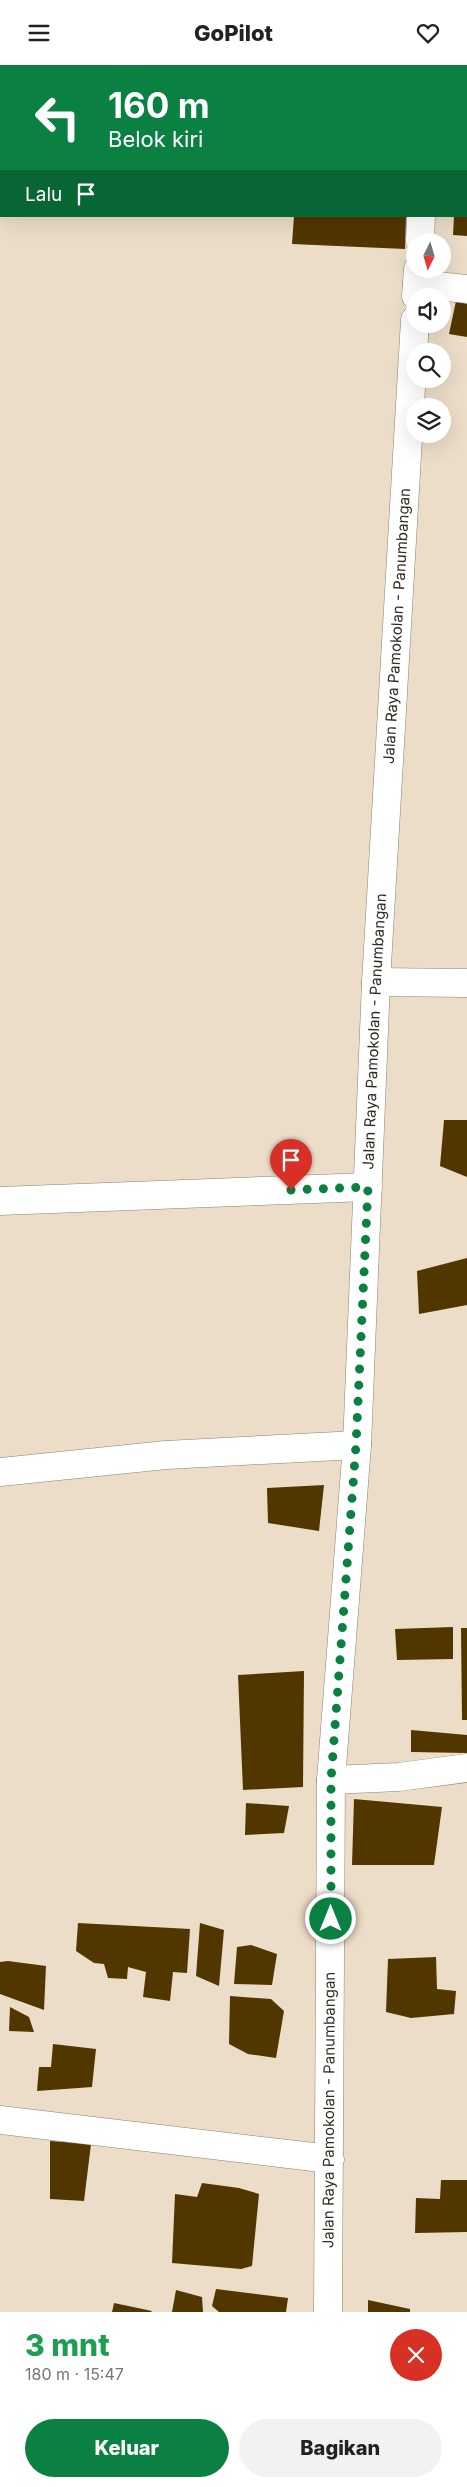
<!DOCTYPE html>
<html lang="id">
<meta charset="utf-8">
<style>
body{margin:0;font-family:Inter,sans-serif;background:#f2f2f2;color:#222;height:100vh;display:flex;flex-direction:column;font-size:19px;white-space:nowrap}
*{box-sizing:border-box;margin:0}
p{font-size:16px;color:#767676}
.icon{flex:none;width:28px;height:28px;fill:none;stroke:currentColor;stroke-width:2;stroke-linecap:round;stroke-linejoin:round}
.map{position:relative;height:2247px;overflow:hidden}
.sheet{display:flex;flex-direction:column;background:#fff;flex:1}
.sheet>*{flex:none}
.guide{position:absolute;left:0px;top:0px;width:468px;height:152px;box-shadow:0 5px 20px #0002;background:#0b8043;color:#fff;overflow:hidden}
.needle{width:32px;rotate:185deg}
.controls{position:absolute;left:406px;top:168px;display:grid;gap:10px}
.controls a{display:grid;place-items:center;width:45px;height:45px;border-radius:50%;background:#fff;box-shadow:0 5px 20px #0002;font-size:25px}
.pin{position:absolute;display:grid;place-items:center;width:42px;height:42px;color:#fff;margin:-51px -21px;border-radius:50% 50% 50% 0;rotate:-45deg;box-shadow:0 0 5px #0007}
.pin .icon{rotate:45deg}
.me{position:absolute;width:55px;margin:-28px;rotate:0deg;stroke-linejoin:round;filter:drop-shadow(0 0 4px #0008)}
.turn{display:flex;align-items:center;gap:18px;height:105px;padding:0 25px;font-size:22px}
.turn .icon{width:65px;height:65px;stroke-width:2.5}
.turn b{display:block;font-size:35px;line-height:42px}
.then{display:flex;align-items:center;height:48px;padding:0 25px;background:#0003;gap:10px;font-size:19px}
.round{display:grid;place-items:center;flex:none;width:52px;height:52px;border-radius:26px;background:#f2f2f2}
.summary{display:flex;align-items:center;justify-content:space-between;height:85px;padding:0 25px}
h1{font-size:30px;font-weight:800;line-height:38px;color:#1e9e55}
.primary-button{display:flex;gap:10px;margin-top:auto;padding:10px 25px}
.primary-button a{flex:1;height:58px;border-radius:30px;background:#0b8043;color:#fff;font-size:20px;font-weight:800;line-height:58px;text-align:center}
.primary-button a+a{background:#f2f2f2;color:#222}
header{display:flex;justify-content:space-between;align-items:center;height:65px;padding:0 25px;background:#fff;font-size:22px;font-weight:800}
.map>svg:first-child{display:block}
</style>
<header><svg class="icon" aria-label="menu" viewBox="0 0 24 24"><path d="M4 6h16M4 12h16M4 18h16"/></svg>GoPilot<svg class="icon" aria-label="heart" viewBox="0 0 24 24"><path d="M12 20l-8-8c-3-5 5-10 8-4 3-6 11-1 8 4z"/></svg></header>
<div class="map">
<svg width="467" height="2247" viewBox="0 0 467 2247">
<rect width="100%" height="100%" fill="#ecddc9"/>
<path fill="#523600" d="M294,151h112l-1,33 -113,-5z
M454,151h13v20l-14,-1z
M456,236l11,3v33l-18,-3z
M444,1055h23v57l-27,-11z
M467,1193v47l-48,9 -2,-43z
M324,1420l-5,46 -51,-8 -1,-35z
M453,1562v32l-56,1 -2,-31z
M461,1563h6v92h-5z
M304,1606l-1,116 -60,3 -5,-115z
M411,1665l56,5v18l-56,-1z
M354,1734l88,8 -8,58h-82z
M246,1738l43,3 -5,27 -39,2z
M78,1858l112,6 -3,44 -14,-1 -3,29 -27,-4 3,-25 -18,-5 -1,12 -19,-1 -4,-14 -10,-1 -18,-12z
M200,1858l24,7 -5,56 -23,-10z
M251,1880l26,9 -5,31 -38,-1 3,-37z
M436,1892l1,32 19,2 -2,23 -43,4 -25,-6 2,-53z
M8,1896l38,5 -2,44 -44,-16v-32z
M230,1931l41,3 13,12 -8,47 -28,-4 -19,-10z
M10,1942l19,10 5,15 -25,-1z
M53,1979l43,5 -4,38 -55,4 2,-24h12z
M50,2076l41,3 -7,57 -34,-2z
M441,2115h26v52l-52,1 1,-35 24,1z
M202,2118l37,5 20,6 -7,72 -11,3 -69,-6 3,-69 22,3z
M216,2224l72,9 -2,14h-67l-7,-6z
M176,2225l26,7 1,15h-31z
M368,2235l42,9v3h-42z
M114,2238l38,8 -1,1h-39z"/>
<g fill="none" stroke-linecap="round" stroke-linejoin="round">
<defs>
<path id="minor" d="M466,100h1
M417,219l50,5
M376,917l91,1
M0,1136l368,-14
M0,1407l166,-17 191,-10
M331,1715l68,-3 68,-9
M0,2055l330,39"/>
<g id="major">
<path d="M430,1v-1"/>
<path d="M420,176l1,-25"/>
<path d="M416,231l2,-27"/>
<path id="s1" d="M328,2247l3,-532 26,-335 19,-463 39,-662"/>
</g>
</defs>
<use href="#minor" stroke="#8e816e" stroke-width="29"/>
<use href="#major" stroke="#8e816e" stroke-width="29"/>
<use href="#minor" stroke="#fff" stroke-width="28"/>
<use href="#major" stroke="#fff" stroke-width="28"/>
</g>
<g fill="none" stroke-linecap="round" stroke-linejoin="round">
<path stroke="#0b8043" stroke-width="9" stroke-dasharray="0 16.2" d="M291,1125l77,-3 -12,258 -25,335v139"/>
</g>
<g text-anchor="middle" stroke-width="5" stroke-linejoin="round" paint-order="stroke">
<g font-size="15" fill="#302b23" stroke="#f9ebd6">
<text dy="5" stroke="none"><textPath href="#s1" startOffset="1688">Jalan Raya Pamokolan - Panumbangan</textPath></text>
<text dy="5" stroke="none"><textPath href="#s1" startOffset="1282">Jalan Raya Pamokolan - Panumbangan</textPath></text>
<text dy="5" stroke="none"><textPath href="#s1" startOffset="202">Jalan Raya Pamokolan - Panumbangan</textPath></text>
</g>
</g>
</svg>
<div class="controls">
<a><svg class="needle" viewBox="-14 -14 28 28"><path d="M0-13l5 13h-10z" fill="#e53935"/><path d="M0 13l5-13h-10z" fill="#767676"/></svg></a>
<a><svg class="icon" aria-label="sound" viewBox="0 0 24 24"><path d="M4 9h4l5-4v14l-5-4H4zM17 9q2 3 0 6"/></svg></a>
<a><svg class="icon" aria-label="search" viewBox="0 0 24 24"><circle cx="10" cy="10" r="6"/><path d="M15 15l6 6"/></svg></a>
<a><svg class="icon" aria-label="layers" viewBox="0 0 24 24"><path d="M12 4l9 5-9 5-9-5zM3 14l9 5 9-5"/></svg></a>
</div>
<div class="pin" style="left:291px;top:1125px;background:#d93025"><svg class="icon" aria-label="arrive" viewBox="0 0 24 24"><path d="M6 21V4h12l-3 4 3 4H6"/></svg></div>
<svg class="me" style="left:331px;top:1854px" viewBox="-20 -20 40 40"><circle r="17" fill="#0b8043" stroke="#fff" stroke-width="3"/><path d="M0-11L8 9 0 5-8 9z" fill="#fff"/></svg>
<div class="guide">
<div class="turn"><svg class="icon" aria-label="left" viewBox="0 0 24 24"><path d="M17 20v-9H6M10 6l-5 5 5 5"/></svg><div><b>160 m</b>Belok kiri</div></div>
<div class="then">Lalu<svg class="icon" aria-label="arrive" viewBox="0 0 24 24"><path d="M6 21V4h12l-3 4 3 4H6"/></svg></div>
</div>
</div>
<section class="sheet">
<div class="summary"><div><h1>3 mnt</h1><p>180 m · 15:47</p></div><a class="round" style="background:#d93025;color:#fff"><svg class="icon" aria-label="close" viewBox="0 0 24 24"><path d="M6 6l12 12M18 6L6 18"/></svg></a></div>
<div class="primary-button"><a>Keluar</a><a>Bagikan</a></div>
</section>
